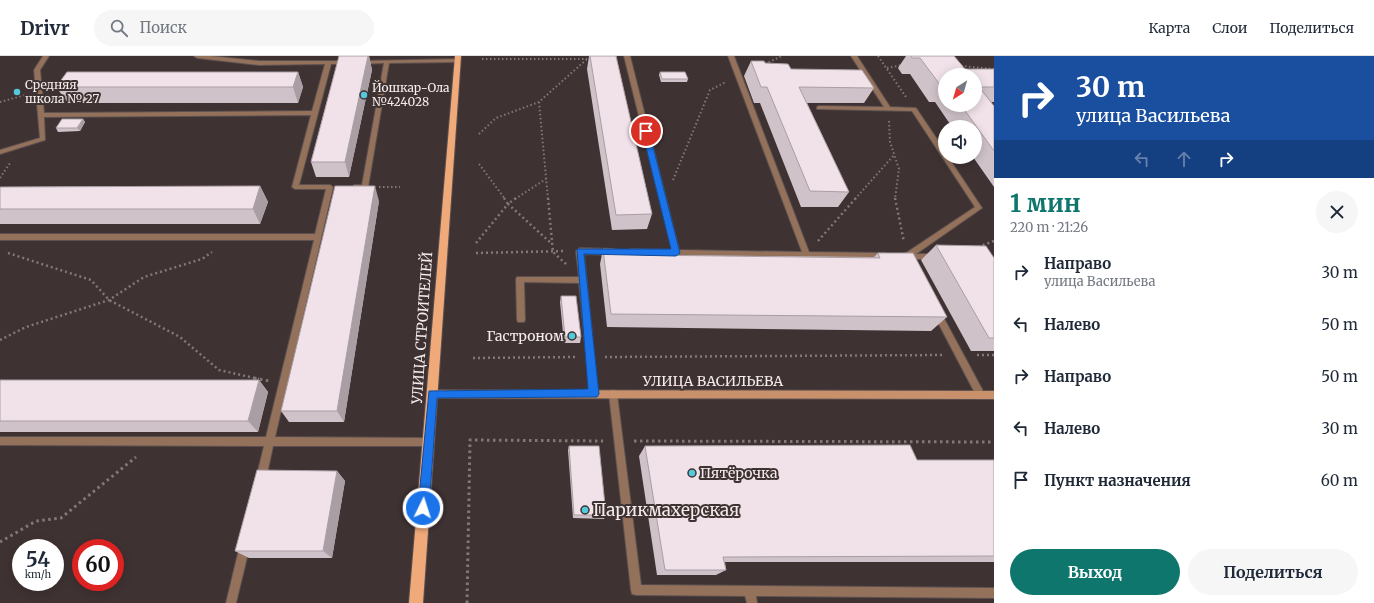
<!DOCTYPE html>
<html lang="ru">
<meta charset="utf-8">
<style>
body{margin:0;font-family:Merriweather,serif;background:#f6f6f7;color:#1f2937;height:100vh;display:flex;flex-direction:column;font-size:15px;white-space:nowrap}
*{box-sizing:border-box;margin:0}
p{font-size:13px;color:#747a83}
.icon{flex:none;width:22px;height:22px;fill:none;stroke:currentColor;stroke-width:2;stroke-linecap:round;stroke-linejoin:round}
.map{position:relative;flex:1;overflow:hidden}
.sheet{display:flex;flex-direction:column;background:#fff;width:380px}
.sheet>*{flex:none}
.hud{background:#1a4fa0;color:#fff;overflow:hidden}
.needle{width:26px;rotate:217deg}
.controls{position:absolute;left:938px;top:12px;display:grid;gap:8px}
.controls a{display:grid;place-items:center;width:44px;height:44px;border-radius:50%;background:#fff;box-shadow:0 2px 10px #0003;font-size:20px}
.speed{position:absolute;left:12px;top:483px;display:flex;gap:8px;font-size:20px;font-weight:700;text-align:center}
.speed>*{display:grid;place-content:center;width:52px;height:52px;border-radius:50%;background:#fff;box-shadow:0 2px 10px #0003;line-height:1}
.speed small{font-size:10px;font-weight:400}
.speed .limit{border:6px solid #d22;background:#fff;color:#111}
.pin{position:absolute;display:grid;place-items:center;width:34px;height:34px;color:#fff;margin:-17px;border:2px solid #fff;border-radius:50%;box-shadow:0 1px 4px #0007}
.me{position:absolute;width:44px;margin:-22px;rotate:4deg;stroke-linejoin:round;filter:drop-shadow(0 0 3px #0008)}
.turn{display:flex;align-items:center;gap:14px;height:84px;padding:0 16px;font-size:18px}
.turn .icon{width:52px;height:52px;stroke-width:2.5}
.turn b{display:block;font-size:28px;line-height:34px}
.lanes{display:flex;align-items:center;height:38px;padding:0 16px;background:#0003;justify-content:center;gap:20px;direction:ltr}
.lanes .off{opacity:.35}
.round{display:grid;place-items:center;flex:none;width:42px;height:42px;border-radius:21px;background:#f6f6f7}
.headline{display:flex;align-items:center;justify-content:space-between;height:68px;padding:0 16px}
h1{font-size:24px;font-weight:700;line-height:30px;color:#0f766e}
.action{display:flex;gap:8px;margin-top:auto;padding:8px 16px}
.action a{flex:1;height:46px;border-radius:24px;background:#0f766e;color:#fff;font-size:16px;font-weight:700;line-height:46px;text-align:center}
.action a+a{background:#f6f6f7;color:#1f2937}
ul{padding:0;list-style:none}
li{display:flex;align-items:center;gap:12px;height:52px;padding:0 16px}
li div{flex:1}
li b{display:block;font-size:15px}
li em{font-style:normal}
header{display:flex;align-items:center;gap:24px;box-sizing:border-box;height:56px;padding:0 20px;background:#fff;border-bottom:1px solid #e0e1e3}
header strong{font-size:19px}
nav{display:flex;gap:22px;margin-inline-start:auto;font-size:14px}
.search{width:280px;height:36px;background:#f6f6f7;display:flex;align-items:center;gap:10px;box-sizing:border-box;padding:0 14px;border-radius:22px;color:#747a83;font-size:15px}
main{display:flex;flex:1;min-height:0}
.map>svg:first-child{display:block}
</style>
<header>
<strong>Drivr</strong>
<div class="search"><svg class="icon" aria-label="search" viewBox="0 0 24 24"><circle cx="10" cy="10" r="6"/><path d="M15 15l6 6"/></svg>Поиск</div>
<nav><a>Карта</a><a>Слои</a><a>Поделиться</a></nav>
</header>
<main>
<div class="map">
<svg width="994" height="547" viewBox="0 0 994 547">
<rect width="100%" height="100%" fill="#3f3232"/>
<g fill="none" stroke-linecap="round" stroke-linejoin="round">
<defs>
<path id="lane" d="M43,0h6l-9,14 4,43 268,-2 13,-47 -66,1 -62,-7 -3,-2h17l48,5h90v2l-2,1h-16l-32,121h31l3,2 -58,250 153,1 3,1 2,3 -2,3 -3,1h-155l-7,33 -2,3 -3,2 -3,-2 -2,-3 8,-33 -264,-1v-8h266l48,-197h-314v-6h315l11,-45h-31l-3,-2 19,-72 -267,2 1,23 -45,14v-4l40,-12 -6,-68z
M624,0h6l49,194 123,2 -74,-196h6l75,196 76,1 4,3 -1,2 -212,-2 -48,-2 -1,-2 1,-2 3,-1 41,1z
M851,0h6l33,51 26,1 29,43v6h3l34,51 -66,46h19l3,1 1,2 -1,2h-33l-4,-3 1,-2 4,-1 69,-46 -63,-96 -95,-2v-2l2,-1 65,1z
M458,3l2,1v2l-71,1 -21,124 -3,2h-11v-4h8l22,-122 -23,1 -2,-1v-2z
M580,192l33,1 4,3 -4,3 -29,-1 14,140 -1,3 -3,1 -3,-1 -1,-3 -11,-111 -55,-1 1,38 -1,2h-6l-1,-2 -1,-41 1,-2h62l-3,-26z
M937,254l3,1 43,80 1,3 -1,3 -3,1 -3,-1 -44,-84 1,-2z
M613,334l3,1 1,3 24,191 353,3v10l-238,-2 1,7h-10l-2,-7 -109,-1 -4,-1 -1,-4 -22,-196 1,-3z
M245,484l4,1 1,4 -14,58h-10l14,-58 1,-4z"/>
<path id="secondary" d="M432,334l562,1v8l-562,-1 -3,-1 -1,-3 1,-3z"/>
<path id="primary" d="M455,0h6l-38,547h-14z"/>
</defs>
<use href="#lane" stroke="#5c5050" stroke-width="2"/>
<use href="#secondary" stroke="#5c5050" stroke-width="2"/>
<use href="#primary" stroke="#5c5050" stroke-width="2"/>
<path stroke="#837878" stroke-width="2" stroke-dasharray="1.5 2.5" stroke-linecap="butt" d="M878,0l28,41
M482,3h105
M765,8l17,-8
M961,10l33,3
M887,12l15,-3
M0,46l25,-7
M889,65l1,21 9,27 -4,30
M479,78l17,-16 43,-16
M479,108l26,35
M0,122l10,-15
M673,124l37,-90 16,-8
M379,131h21
M515,143l31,-20
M548,143l-9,-97 48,-43
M855,143l39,-44"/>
<path stroke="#837878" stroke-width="2.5" stroke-dasharray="2 3" stroke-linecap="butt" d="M504,142l4,6 8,-6
M548,142l5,54 13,12
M895,142l9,44
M818,185l38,-43
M476,187l32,-39 44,40
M978,191l16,-6
M8,197l83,27 18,20 71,37 39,33 40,9
M476,197l89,-2
M0,284l26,-13 83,-27 35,-23 58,-18 10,-7
M977,299h17
M605,301l339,-2
M473,302l103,-1"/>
<path stroke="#837878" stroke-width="3" stroke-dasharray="2.5 3.5" stroke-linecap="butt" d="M254,322l15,3
M634,385l360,1
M0,486l36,-21 25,-3 75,-61
M467,547l3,-163 133,1"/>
<use href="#lane" fill="#93715a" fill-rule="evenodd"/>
<use href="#secondary" fill="#c8916c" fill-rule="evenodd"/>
<use href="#primary" fill="#f0aa79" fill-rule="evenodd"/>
</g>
<path fill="#cfc2c9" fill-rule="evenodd" d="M339,0h50h-20l3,14 -23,107h-33l-5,-15z
M589,0h27l36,158 -5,15 -35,1 -25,-161z
M906,0h48l11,13h29v33h-3l3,4v81l-21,-30h2v-30h-23l-17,-25h-6l-19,-28h-8l-4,-6zM945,19l30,30h-30z
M751,5l123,27 -10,15h-57l42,89 -11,15h-37l-41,-104h-6l-10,-27z
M298,16l5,15 -5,16h-230l-12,-16z
M660,16l28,7 -1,3h-26l-2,-7z
M83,63l2,3 -5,9 -22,1 -2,-4z
M260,130l8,16 -8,22h-260v-37z
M379,145l-35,221h-55l-8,-11z
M936,189l58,13v93h-23l-50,-91z
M603,193l39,6 232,2 4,-4 69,64 -16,14 -324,-4 -7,-63z
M561,240l20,41 -1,6h-16l-4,-41z
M0,324h259l9,12 -10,40h-258z
M569,390l37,69 -2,4 -31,-1 -5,-68z
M645,390l272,14h77v102h-269l1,8 -10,5h-59l-18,-119z
M337,415l8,10 -13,77h-83l-14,-7z"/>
<path fill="#a99ea4" d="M368,0h1l3,14 -23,107 -4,-15z
M298,16l5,15 -5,16 -5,-16z
M83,63l2,3 -5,9 -3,-3z
M260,130l8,16 -8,22 -7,-15z
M375,130l4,15 -35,221 -7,-11z
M259,324l9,12 -10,40 -10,-11z
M337,415l8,10 -13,77 -9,-7z"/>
<path fill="#f1e2ea" stroke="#a99ea4" d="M339,0h29l-23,106h-34z
M590,0h26l36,158 -36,1z
M911,0h43l11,13h29v18h-15l15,19v45l-33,-46h14v-30h-30v11h-4l-21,-28h-8z
M751,5h13l1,2 23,1 3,5 71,1 12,18 -75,-1 50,105 -39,-1 -43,-104h-6z
M67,16h231l-5,15h-237z
M660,16h25l3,7h-26z
M62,63h21l-6,9h-21z
M260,130l-7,23h-253v-22z
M335,130h40l-38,225h-56z
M936,189l50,1 8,12v80h-5z
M603,193l38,1 1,5 238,3 -2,-5h35l34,64 -336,-3z
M561,240h15l5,41h-16z
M0,324h259l-11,41h-248z
M910,389l7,15h77v96l-271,1 3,13h-61l-20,-124z
M569,390h30l7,69h-32z
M257,414l80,1 -14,80h-88z"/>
<path fill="#1a73e8" stroke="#114b97" d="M646,72l3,3 31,122 -4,3 -92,-2 15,140 -2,3 -160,1 -8,110 -2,4 -4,2 -4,-2 -1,-4 11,-117 159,-2 -11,-140h94l-29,-118z"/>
<g fill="#53cadc" stroke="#3f3232" stroke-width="1.5">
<circle cx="17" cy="36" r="4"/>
<circle cx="364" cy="39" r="4"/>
<circle cx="572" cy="280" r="4"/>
<circle cx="692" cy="417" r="4"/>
<circle cx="585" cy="454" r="4"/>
</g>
<g text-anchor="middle" stroke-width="4" stroke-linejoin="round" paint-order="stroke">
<g font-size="12" fill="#f5edec" stroke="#3f3232" text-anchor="start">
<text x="25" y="33">Средняя<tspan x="25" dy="14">школа № 27</tspan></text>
<text x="372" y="36">Йошкар-Ола<tspan x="372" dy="14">№424028</tspan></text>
</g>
<g font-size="14" fill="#f5edec" stroke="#3f3232">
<text transform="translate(422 272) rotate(-86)" y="5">УЛИЦА СТРОИТЕЛЕЙ</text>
<text x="713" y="330">УЛИЦА ВАСИЛЬЕВА</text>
</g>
<g font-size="14" fill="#f5edec" stroke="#3f3232" text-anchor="end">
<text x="564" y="285">Гастроном</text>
<text x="700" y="422" text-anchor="start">Пятёрочка</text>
</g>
<g font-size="17" fill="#f5edec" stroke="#3f3232" text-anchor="start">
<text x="593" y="460">Парикмахерская</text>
</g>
</g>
</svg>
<div class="controls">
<a><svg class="needle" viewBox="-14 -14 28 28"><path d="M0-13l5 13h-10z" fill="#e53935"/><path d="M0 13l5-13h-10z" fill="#747a83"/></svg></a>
<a><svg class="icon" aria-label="sound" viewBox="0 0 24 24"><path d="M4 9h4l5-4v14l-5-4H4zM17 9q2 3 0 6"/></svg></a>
</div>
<div class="speed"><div>54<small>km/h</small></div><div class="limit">60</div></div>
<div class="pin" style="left:646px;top:75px;background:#d93025"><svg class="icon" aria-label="arrive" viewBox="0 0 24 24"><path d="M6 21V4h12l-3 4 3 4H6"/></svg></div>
<svg class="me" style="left:423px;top:452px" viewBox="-20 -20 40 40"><circle r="17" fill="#1a73e8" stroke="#fff" stroke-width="3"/><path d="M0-11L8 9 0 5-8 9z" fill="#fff"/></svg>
</div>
<section class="sheet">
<div class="hud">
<div class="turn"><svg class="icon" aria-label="right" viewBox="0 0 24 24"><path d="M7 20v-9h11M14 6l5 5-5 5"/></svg><div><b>30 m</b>улица Васильева</div></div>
<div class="lanes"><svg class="icon off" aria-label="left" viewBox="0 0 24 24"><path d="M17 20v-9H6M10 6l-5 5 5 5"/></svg><svg class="icon off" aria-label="ahead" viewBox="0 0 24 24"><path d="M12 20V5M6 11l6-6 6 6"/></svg><svg class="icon" aria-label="right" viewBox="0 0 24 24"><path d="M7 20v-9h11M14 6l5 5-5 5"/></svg></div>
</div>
<div class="headline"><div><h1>1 мин</h1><p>220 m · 21:26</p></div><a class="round"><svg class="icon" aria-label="close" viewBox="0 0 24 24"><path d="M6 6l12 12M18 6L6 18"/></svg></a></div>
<ul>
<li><svg class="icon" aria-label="right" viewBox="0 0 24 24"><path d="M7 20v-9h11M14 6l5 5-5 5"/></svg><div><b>Направо</b><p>улица Васильева</p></div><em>30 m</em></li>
<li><svg class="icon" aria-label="left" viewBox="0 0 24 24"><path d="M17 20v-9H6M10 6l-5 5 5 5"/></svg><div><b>Налево</b></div><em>50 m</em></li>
<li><svg class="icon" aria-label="right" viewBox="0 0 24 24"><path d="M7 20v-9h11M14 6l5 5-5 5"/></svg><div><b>Направо</b></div><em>50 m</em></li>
<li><svg class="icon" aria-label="left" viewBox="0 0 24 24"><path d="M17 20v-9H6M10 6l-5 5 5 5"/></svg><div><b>Налево</b></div><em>30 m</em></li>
<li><svg class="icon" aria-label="arrive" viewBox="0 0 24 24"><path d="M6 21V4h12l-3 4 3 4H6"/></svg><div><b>Пункт назначения</b></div><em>60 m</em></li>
</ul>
<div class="action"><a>Выход</a><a>Поделиться</a></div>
</section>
</main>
